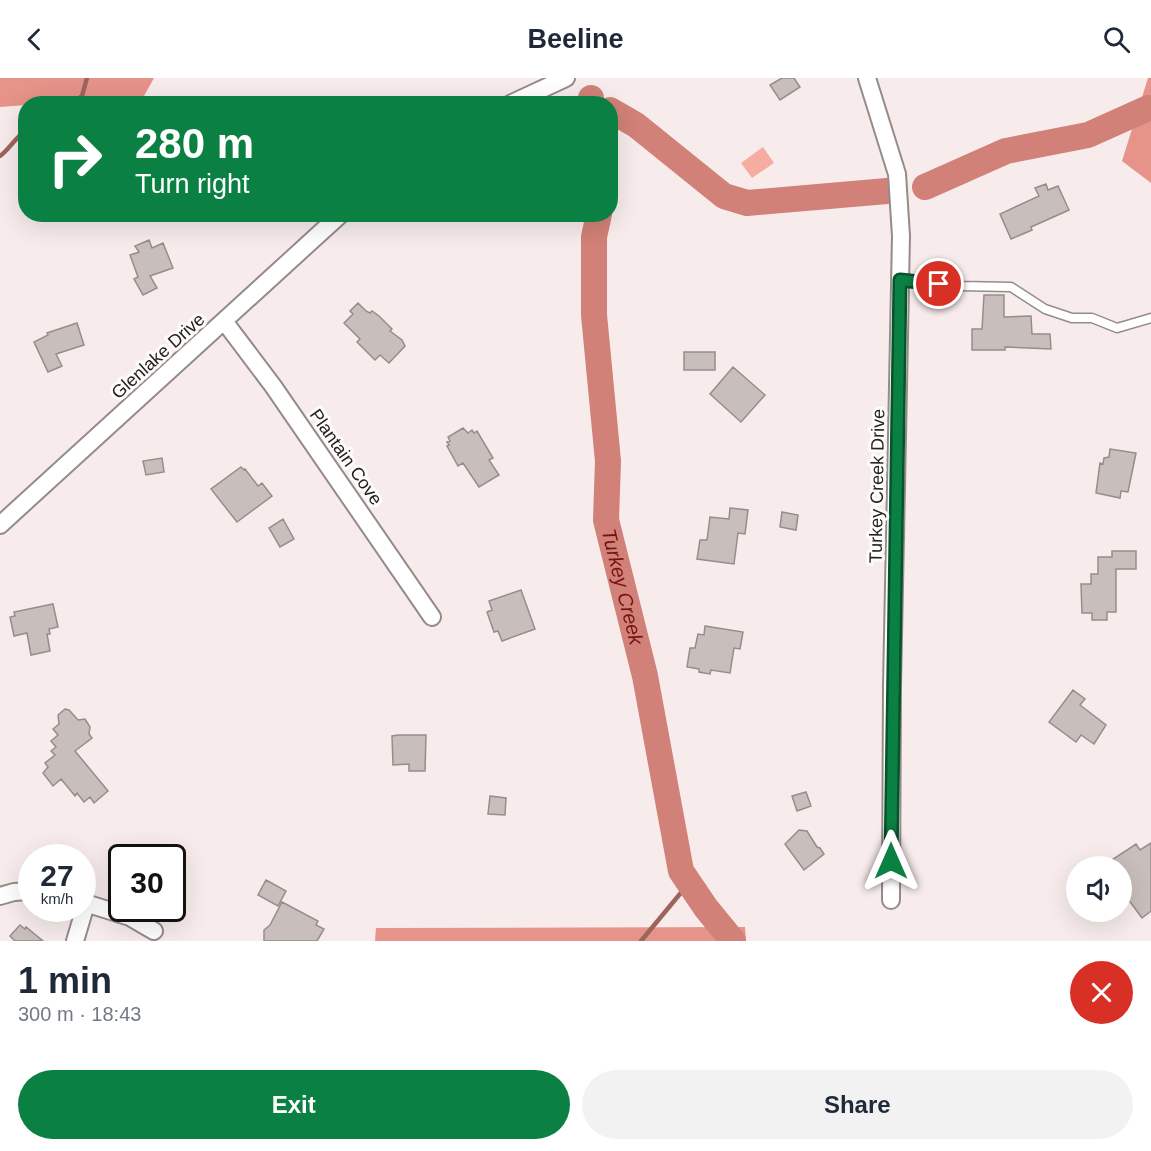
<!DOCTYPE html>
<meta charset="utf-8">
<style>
body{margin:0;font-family:Helvetica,sans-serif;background:#f2f2f3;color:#1f2937;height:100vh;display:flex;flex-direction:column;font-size:22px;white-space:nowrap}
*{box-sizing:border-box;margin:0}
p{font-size:20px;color:#747a83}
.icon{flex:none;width:33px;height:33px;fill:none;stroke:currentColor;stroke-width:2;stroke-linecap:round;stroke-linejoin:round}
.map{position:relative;height:863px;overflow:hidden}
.details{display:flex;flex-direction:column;background:#fff;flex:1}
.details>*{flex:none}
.guide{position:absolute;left:18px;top:18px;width:600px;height:126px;border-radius:24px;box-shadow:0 6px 24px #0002;background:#0b8043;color:#fff;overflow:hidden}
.tools{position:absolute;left:1066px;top:778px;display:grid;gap:12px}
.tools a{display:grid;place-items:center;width:66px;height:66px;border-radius:50%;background:#fff;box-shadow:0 6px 24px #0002;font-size:30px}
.speed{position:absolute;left:18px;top:766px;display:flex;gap:12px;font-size:30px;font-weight:700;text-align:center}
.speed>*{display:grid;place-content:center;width:78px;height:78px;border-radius:50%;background:#fff;box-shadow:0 6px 24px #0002;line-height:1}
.speed small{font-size:15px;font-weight:400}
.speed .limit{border:3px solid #111;border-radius:9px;background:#fff;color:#111}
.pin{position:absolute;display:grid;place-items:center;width:51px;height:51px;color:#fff;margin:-26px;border:3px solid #fff;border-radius:50%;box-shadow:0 2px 6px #0007}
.me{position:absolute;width:66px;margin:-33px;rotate:0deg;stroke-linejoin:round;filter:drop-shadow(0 0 4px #0008)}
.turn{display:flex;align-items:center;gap:21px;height:126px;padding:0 18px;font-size:27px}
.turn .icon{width:78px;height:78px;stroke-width:2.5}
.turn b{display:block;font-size:42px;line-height:51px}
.round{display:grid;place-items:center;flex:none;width:63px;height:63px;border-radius:32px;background:#f2f2f3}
.headline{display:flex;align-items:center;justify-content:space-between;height:102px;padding:0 18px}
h1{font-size:36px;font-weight:800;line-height:45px}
.button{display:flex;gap:12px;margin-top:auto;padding:12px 18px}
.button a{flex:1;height:69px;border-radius:36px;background:#0b8043;color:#fff;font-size:24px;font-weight:800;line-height:69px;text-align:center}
.button a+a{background:#f2f2f3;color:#1f2937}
header{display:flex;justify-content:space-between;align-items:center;height:78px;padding:0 18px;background:#fff;font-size:27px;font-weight:800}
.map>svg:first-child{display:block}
</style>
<header><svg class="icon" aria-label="back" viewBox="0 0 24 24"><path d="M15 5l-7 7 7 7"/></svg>Beeline<svg class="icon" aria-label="search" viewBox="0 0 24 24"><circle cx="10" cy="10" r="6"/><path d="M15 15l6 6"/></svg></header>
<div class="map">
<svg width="1151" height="863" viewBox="0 0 1151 863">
<rect width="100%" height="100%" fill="#f7eceb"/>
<path fill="#f7aca2" d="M763,69l11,16 -22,15 -11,-15z"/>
<path fill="#e69389" d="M0,0h154l-10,18 -144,11z
M1148,0h3v105l-29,-22z
M745,849l1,14h-371l1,-13z"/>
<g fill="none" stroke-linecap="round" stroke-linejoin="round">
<path stroke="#9d645d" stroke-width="4.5" d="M71,26l11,-8 5,-18
M0,78c10,-7 15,-19 26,-25
M641,863l48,-58"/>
<g stroke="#d18177" stroke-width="26">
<path d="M591,20v6"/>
<path d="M610,32l26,15 88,71 23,7 140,-12"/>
<path d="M925,109l81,-36 82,-16 60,-27h3"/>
<path id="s1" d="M599,136l-5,23v78l14,146 -2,59 39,156 36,195 25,37 27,33"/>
</g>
</g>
<path fill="#c8bebc" stroke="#968d8b" stroke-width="1.5" d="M782,0h12l6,9 -20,13 -10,-15z
M1046,106l2,6 10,-4 11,24 -38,17 1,3 -21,9 -11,-25 39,-18 -4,-8z
M149,162l3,8 11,-5 10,25 -23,8 7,12 -14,7 -9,-16 4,-2 -8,-22 9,-3 -4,-6z
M984,217h20v22l27,-1 1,18h18l1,15 -46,-2v3h-33v-21h10z
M358,225l8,8 4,2 2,-2 7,5 13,13 -2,2 12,9 3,6 -16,17 -9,-8 -5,5 -18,-18 3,-3 -16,-16 9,-9 -3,-3z
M77,245l7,22 -28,9 6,12 -14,6 -14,-30 14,-7 -1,-2z
M684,274h31v18h-31z
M733,289l32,28 -24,27 -31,-28z
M463,350l5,5 4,-3 2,3 3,-2 16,27 -4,2 10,15 -20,12 -16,-24 -5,3 -11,-20 2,-1 -2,-3 3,-1 -2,-4z
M1110,371l26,4 -8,39 -7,-1 -1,7 -24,-5 4,-30 3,1 1,-6 5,-1z
M162,380l2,14 -18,3 -3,-14z
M241,389l3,3 1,-1 13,17 4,-3 10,13 -35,26 -26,-33z
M730,430l18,2 -3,24 -7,-1 -4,31 -37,-5 3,-19h7l3,-23 19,2z
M782,434l16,3 -2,15 -16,-3z
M283,441l11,20 -14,8 -11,-19z
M1112,473h24v18h-20v43h-9v8h-15v-7h-10l-1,-29h10v-10h7v-17h14z
M521,512l14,39 -33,12 -4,-10 -4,1 -7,-20 5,-2 -3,-9z
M53,526l5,23 -9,2 1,5h-3l3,17 -19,4 -4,-22 -13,3 -4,-19 5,-1 -1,-4z
M705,548l38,6 -3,17 -6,-1 -4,25 -19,-3 -1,4 -11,-2v-3l-12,-2 3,-19h5l3,-14 6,1z
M1073,612l12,9 -5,6 26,20 -12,19 -13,-9 -5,7 -27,-20z
M65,631l4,1 9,10 7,-1 5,8 -1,7 3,4 -17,13 33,40 -14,12 -4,-6 -6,5 -7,-9 -2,3 -14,-17 -8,7 -10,-13 5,-6 -3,-4 10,-8 -4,-4 5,-4 -5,-6 7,-6 -5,-6 6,-5 -1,-9z
M399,657h27l-1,36h-16v-7l-16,1 -1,-29z
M806,714l5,14 -14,5 -5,-15z
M490,718l16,2 -1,17 -17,-1z
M799,752l8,1 10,16 3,1 4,6 -20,16 -19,-26z
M1151,765v68l-9,7 -20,-27v-24h-21l35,-23 4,6z
M266,802l20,11 -8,15 -20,-11z
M282,824l36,19 -2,4 8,4 -7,12h-53v-11l6,-5z
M20,847l5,4 1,-2 17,14h-28l-5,-5z"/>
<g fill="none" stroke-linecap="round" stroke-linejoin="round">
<defs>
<path id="lane" d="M900,202l59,6 52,1 34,22 27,9h20l25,10 34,-10"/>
<path id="street" d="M867,0l30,96 4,62 -9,450 -1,214
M510,26l56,-26
M224,243l49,65 159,231
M0,447l341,-311
M0,818l14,-4 18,-1
M82,824l48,15 24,14
M75,863l11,-37"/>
</defs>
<use href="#lane" stroke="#958c8a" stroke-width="11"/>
<use href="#street" stroke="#958c8a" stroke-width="20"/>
<use href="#lane" stroke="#fff" stroke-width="8"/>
<use href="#street" stroke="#fff" stroke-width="16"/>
</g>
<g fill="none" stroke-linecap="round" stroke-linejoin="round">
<defs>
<path id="route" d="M891,783l9,-581 39,4"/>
</defs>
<use href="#route" stroke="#07532c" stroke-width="15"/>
<use href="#route" stroke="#0b8043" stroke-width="10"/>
</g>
<g text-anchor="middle" stroke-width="6" stroke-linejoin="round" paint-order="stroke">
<g font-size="18" fill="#23201f" stroke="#fefcfb">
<text transform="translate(158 278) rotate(-42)" y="6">Glenlake Drive</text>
<text transform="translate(346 379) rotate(55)" y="6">Plantain Cove</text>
<text transform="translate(877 408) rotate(-89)" y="6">Turkey Creek Drive</text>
</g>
<g font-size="20" font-style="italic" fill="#741411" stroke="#fefcfb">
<text dy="7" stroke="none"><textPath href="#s1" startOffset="376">Turkey Creek</textPath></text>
</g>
</g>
</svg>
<div class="tools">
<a><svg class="icon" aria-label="sound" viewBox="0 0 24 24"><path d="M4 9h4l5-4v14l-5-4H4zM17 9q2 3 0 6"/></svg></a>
</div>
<div class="speed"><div>27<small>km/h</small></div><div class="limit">30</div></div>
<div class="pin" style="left:939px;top:206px;background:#d93025"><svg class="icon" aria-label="arrive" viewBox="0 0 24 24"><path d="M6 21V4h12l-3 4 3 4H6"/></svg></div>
<svg class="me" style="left:891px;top:783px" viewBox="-20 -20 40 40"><path d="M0-17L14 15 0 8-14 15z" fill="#0b8043" stroke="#fff" stroke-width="4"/></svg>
<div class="guide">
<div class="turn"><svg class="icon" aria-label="right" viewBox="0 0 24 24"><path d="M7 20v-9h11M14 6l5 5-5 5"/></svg><div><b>280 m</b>Turn right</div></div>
</div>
</div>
<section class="details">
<div class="headline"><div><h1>1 min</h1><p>300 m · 18:43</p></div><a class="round" style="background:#d93025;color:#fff"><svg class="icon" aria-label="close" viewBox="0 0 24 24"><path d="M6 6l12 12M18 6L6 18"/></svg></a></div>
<div class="button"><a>Exit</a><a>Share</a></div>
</section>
